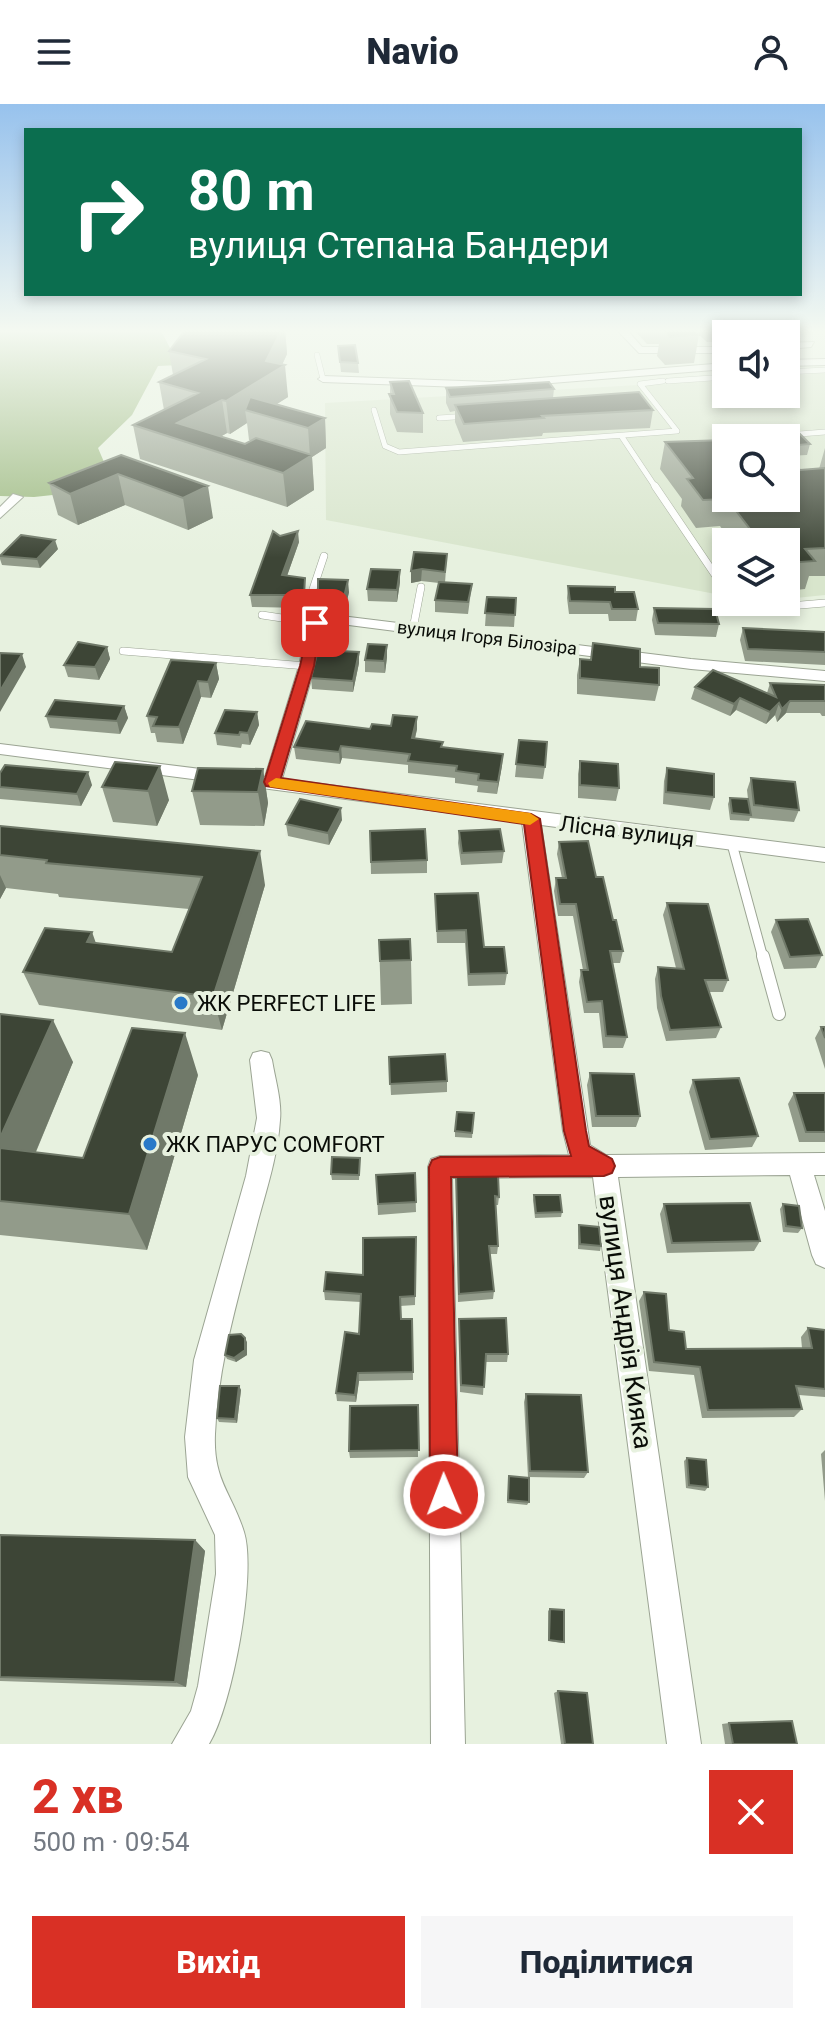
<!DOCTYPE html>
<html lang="uk">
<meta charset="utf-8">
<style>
body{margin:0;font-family:Roboto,sans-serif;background:#f6f6f7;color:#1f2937;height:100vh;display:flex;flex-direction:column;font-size:30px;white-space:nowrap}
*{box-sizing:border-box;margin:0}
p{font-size:26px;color:#747a83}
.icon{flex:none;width:44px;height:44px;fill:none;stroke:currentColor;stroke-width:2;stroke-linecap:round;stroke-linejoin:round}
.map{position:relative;height:1640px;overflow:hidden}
.details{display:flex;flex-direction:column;background:#fff;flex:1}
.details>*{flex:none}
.guide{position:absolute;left:24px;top:24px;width:778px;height:168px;border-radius:0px;box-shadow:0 4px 12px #0003;background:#0b6e4f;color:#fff;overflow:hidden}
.controls{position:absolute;left:712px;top:216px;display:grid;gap:16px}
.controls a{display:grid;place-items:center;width:88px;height:88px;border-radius:0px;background:#fff;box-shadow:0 4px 12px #0003;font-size:40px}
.pin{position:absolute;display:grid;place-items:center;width:68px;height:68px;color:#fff;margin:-34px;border-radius:16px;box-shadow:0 4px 12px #0006}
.me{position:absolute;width:88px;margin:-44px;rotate:359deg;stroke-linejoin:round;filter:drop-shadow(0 0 6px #0008)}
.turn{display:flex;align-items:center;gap:28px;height:168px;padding:0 32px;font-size:36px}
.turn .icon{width:104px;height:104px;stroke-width:2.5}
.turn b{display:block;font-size:56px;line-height:68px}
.round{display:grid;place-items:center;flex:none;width:84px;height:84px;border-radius:0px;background:#f6f6f7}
.summary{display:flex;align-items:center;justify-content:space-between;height:136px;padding:0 32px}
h1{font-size:48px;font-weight:800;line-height:60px;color:#d93025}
.cta{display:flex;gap:16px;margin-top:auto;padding:16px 32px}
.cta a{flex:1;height:92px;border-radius:0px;background:#d93025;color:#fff;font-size:32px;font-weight:800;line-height:92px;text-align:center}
.cta a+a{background:#f6f6f7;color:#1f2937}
header{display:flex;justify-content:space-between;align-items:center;height:104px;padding:0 32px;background:#fff;font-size:36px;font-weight:800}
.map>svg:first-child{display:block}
</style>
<header><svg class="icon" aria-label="menu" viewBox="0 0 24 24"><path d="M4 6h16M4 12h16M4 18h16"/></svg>Navio<svg class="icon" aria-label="person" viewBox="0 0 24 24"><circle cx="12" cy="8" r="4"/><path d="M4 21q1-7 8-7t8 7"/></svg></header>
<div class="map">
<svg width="825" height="1640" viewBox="0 0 825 1640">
<rect width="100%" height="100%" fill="#e7f1df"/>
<path fill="#d8e5cc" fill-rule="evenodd" d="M825,269v222l-39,4v-57h-60v54l-400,-76 -1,-117 401,-23v14h60v-18zM726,334h60v60h-60z"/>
<path fill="#9bb87f" d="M0,225h160l19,36 -21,1 -26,49 -34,33 12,28 -20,15 -56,6 -34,-1z"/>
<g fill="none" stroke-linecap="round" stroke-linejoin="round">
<defs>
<path id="service-far3" d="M317,251l6,24
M786,268l39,-2
M668,277l58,-4
M374,306l11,36 14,6 278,-21 -37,-47 23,-3
M439,314l30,-2
M787,331l38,-3
M622,333l34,51"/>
<path id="service-far2" d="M655,382l71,105
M734,498l18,7 73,-6
M262,511l53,8 -5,-25 14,-42
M413,525l8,-42
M123,547l184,15"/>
<path id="service-far1" d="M732,740l31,114"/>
<path id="service" d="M763,852l16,58"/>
<path id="minor" d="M616,225h10l16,18h84v6h-87z
M814,238l-3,5 -25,2v-6z
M825,255v6l-39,1v-6z
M726,259v6l-236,19 -167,-6 -5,-3 5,-3 167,6z
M13,390l10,3 -23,21v-11z
M341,512l350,43 134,12v10l-134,-12 -350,-45 -19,3 -7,39 -33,113 543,69v14l-284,-37 49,320 16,10 219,-2v22h-11l11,36v57l-9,-4 -4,-9 -22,-80 -172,2 83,567h-34l-74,-567 -141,1 13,566h-34l-3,-577 3,-8 9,-3 129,-1 -6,-24 -41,-309 -522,-68v-10l265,33 34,-111 9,-43 7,-4z
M261,947l8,2 3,7c3,19 10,41 8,60 -2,34 -13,68 -22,101 -18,71 -40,140 -43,213 -2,47 17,59 29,98 13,42 -12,175 -35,212h-37l19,-33 7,-25 18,-112 -1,-39 -27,-58 -3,-40 9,-77 52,-184 11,-58 -7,-58 3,-7z"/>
</defs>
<use href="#service-far3" stroke="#9ba493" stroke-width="6"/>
<use href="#service-far2" stroke="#9ba493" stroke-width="8"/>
<use href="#service-far1" stroke="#9ba493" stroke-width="11"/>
<use href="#service" stroke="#9ba493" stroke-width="14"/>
<use href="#minor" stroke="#9ba493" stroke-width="2"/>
<use href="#service-far3" stroke="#fff" stroke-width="5"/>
<use href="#service-far2" stroke="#fff" stroke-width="7"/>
<use href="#service-far1" stroke="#fff" stroke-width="9"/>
<use href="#service" stroke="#fff" stroke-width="12"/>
<use href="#minor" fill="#fff" fill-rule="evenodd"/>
</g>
<path fill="#929b8a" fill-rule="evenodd" d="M186,225h99l2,25 -5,11 6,32 -11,7 48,14 1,30 -14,9 2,33 -27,17 -147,-48 -7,-34 31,-15 -5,-28 14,-7 -4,-24zM247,319l2,17h3l-7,4 -25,-7 7,-4 3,1z
M633,225h60l4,4 1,-4h101l-3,11h-10v-6h-60v8h-19l-8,-7 -5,28 -29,2 -8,-9 2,-12h-12z
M338,242l20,17 1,10 -18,-1z
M390,278l33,31v20l-26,-1 -7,-18z
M446,284l108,1 -1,9 100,12 -3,18 -107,5 -1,3 -79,6 -8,-20v-11l-5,1 -4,-9z
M796,326l14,14 -3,11 -20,1 13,14 19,-1 6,-21v128h-16l-4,13 -19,2v-49h-55l-11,-16 -24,2 -15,-22 1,-7 -22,-30 5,-27 61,-2v58h60v-60h-50v-3z
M121,351l92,63 -25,12 -63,-25 -47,20 -20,-10 -9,-32z
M280,432l19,6 -12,34 19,14 -1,18 -53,-1 -2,-12z
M58,445l-18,19 -38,-3 -2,-6v-3z
M447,450l-2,29 27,1 -4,30 -33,-2v-12l4,-17 -18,-2 -10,2v-12z
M400,478l-3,20 -29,-1 -1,-12z
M568,482l47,6 23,17 -2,12h-27l-1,-7h-39l-2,-16z
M349,488l-4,17 -26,-1 -1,-12z
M487,493l29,1 -2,29 -29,-1z
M654,504l65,16 -3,13 -61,-2 -3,-15z
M743,524l82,4v33l-80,-4 -5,-21z
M387,541v12l-2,16 -20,-1v-12z
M107,543l3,12 -11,21 -31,-3 -4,-12z
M359,548v11l-6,29 -41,-3 -1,-11z
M580,555l60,8 19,18 -4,16 -78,-7v-19z
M216,559l3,16 -8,19 -10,-1 -18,47 -26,-2 -2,-9h-4l-4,-17z
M770,579l55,2v31h-3l-2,-3h-34l-9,9 -2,-7 -9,9 -30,-14 -6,6 -39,-17 4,-12 72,6z
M124,602l4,12 -8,16 -70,-6 -4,-12z
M257,608l2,13 -9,20 -8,-1 -1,4 -24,-3 -2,-12z
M370,625h47l-2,10 28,8 60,7 -6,40 -20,-2 1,-6 -23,-3v-5l-47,-5v-8l-66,-7 -2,6 -44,-5 -2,-12z
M519,636l26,27 -2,12 -28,-2z
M580,657l39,27 -3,13 -38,-3v-24z
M115,658l54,38 -12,26 -44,-4 -11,-35z
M667,664l47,29 -4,13 -47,-6 1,-23z
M263,665l5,34 -4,23 -64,-1 -8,-34z
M0,669l92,12 -11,21 -81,-7z
M751,674l48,32 -5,12 -44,-4 -1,3 -19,-1 -2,-16 2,-6 18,1 -1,-9z
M342,716l-13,25 -41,-9 -2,-12z
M0,722l265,59 -43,145 -183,-25 -16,-33 149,-20 17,-43 -130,-12 -1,-3 -52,-6 -6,11z
M370,727l57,29v13l-56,1z
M459,727l45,20 -2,12 -41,2 -3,-22z
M559,738l37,35 27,74 -3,12h-7l14,74 -4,11h-20l-4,-35h-15l-5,-31 2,-12h2l-10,-54h-15l-4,-25 2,-13h6l-5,-24z
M435,790l72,79 -2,12 -37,1 -3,-43h-28z
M667,799l61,77 -5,12h-14l12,35 -5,11 -50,3 -9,-33 -2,-29 3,-12 18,1 -13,-53z
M776,816l46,35 -6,13 -32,1 -13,-37z
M379,836l32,20 1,44 -31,1z
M0,910l73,48 -37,90 47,6 115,-83 -51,175 -147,-15z
M821,923h4v42l-10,-31z
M389,953l58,24v11l-56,3z
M590,969l50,43 -4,11h-44l-5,-42z
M693,976l65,56 -6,11 -47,3 -16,-58z
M794,989h31v49h-26l-11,-38z
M474,1009l-2,25 -17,-1v-6z
M360,1054l-1,22h-27l-1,-6z
M415,1069l1,39 -38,3 -2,-40z
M456,1070l43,23 -1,8h-2l2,41 -1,8h-7l4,37 -1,8 -35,3z
M534,1091l28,17 -1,5 -26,1 -2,-18z
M664,1100l96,37 -6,10 -87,2 -7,-39z
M783,1100l19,24 -4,5 -15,-1 -3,-23z
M579,1121l22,21 -1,5 -22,-2v-19z
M416,1133l-1,68 -15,1 1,13h11l1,61 -54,1 -3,21 -19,-1 -1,-8 23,-59 2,-32 -36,-2 -1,-9 39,-16z
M644,1188l25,38 17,19 116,-1 -1,-11 7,-9 17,2v67l-26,-2 3,14 -8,8 -92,1 -8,-43 -45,-4 -10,-70z
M459,1215l49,35 -1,8h-22l-2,33 -23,-3z
M247,1238v13l-11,7 -9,-3 -2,-4z
M239,1282l2,4 -4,33 -18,-1 -2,-4z
M526,1290l62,78 -4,6 -56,-1 -4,-75z
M418,1301v52l-68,1 -1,-7z
M825,1346v51l-4,-47z
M687,1354l21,29 -3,4 -19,-3 -2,-27z
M509,1372l20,26 -2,3 -20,-2z
M0,1431l195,5 10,11 -19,136 -186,-6z
M550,1505l14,33 -2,1 -14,-2v-30z
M558,1587l35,53h-32l-7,-51z
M729,1619l68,21h-72l-3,-20z"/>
<path fill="#707969" d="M282,225h3l2,25 -6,13 4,-2 3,32 -27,17 -16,-4 2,13 -17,11 -4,-33 40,-40z
M222,296l5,33 -25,14 -25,-24z
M325,314l1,30 -14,9 2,33 -27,17 -4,-34 27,-17 -2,-28z
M118,370l7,31 -47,20 -8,-31z
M208,382l5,32 -25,12 -5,-32z
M298,427l1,11 -16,45 -1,-12z
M55,436l3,9 -18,19 -3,-9z
M422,465l-1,12 -10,2v-12z
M400,466v12l-3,20v-12z
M348,476l1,12 -4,17 -1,-12z
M387,541v12l-2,16 -1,-12z
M107,543l3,12 -11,21 -4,-13z
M359,548v11l-6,29v-11z
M22,550l4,13 -26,45v-21z
M216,559l3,16 -8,19 -3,-16z
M198,577l3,16 -18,47 -4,-17z
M740,594l-4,12 -6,6 4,-12z
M790,597l-4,12 -9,9 5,-13z
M779,599l-4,12 -9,9 4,-12z
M124,602l4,12 -8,16 -3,-13z
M257,608l2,13 -9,20 -2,-12z
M417,613v12l-5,21v-12z
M341,642l1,12 -2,6 -1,-12z
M503,650l-1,12 -5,28 1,-12z
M160,662l9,34 -12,26 -9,-35z
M263,665l5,34 -4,23 -6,-34z
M88,668l4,13 -11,21 -4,-12z
M341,704l1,12 -13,25 -1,-12z
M260,747l5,34 -43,145 -9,-33z
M0,771l6,13 -6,11z
M92,828l12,34 -17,-24z
M53,916l20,42 -52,125 -21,-33v-16z
M185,929l13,42 -51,175 -18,-36z
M245,1234l2,4v13l-11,7 -2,-4z
M358,1269l1,8 -3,21 -1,-7z
M239,1282l2,4 -4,33 -2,-4z
M195,1436l10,11 -19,136 -11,-5z"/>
<path fill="#3d4536" stroke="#707969" stroke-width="2" d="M186,225h96l-16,32 19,4 -59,36 -4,-1 -45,23 68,21 11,-6 56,17 -29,18 -150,-48 65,-32 -39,-11 47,-23 -37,-8z
M662,225h31l6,6 -29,2z
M355,241l3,18 -18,-1 -2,-16z
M409,277l14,32 -26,-1 -8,-18h5l-4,-12z
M549,278l5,7 -104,8 -4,-9z
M639,288l14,18 -111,6 2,2 -80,6 -9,-19z
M250,293l75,21 -17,10 -63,-18z
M796,326l14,14 -24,2v-8h-47l-3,-3z
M726,336v58h60v-42l14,14 25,-2v80l-20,1 10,12 -29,2v-21h-26l-33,-43 -24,1 -16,-21 6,-1 -28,-36z
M121,351l87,31 -25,12 -65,-24 -48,20 -21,-11z
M273,427l7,5 18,-5 -16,44 23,3 -1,17h-54z
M21,431l34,5 -18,19 -37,-3z
M414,448l33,2 -2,18 -23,-3 -11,2z
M371,465l29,1 -3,20 -30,-1z
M318,475l30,1 -4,17 -26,-1z
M439,478l33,2 -4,18 -33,-2z
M568,482l47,1v5h19l4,17h-26l-2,-7 -40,-1z
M487,493l29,1 -1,17 -30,-2z
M654,504l61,1 4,15 -61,-1z
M743,524l82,4v20l-77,-3z
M78,538l29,5 -12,20 -31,-2z
M593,539l47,6v18l19,1v17l-79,-7v-19l11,1z
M368,540l19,1 -3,16 -19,-1z
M318,546l41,2 -6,29 -42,-3z
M0,549l22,1 -22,37z
M171,556l45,3 -8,19 -10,-1 -19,46 -26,-1 4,-9 -10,-1z
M713,566l63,27 -6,-14 55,2v16h-35l-8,8 -3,-6 -9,9 -30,-14 -6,6 -39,-17z
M55,596l69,6 -7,15 -71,-5z
M225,606l32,2 -9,21 -8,-1 -1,3 -24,-2z
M393,611l24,2 -5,21 31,4 -2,5 62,7 -5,28 -20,-2 1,-6 -23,-3 1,-5 -49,-5 2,-7 -69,-8 -2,6 -45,-5 12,-26 64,8 2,-5 19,2z
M519,636l28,2 -2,25 -29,-3z
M580,657l38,3 1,24 -39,-3z
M115,658l45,4 -12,25 -46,-4z
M5,661l83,7 -11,22 -77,-7v-14z
M198,664l65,1 -5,23 -66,-1z
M667,664l47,6v23l-48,-5z
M751,674l44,4 4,28 -45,-5z
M730,694l18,1 3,16 -19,-2z
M300,695l41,9 -13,25 -42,-9z
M0,722l260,25 -47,146 -190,-25 22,-44 47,4 -5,10 85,10 30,-75 -156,-14 1,-3 -47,-5z
M425,725l2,31 -56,2 -1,-31z
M500,725l4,22 -42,2 -3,-22z
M588,737l8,36h7l10,43h3l7,31h-13l17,86 -21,-1 -4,-35 -15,1 -6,-32h7l-12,-66h-16l-4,-26h10l-7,-36z
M478,789l6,54h20l3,26 -38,1 -3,-44 -29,1 -2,-37z
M667,799l41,1 20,76h-23l16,47 -51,3 -9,-34 -3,-29 26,2z
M808,815l14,36 -32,2 -14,-37z
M410,835l1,21 -31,1 -1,-21z
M0,910l53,6 -53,118z
M821,923h4v11z
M132,924l53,5 -56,181 -129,-13v-53l83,10z
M445,950l2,27 -57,3 -1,-27z
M590,969l44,1 6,42h-44z
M739,974l19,58 -48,3 -17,-59z
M794,989h31v39h-19z
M457,1008l17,1 -2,20 -17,-2z
M332,1053l28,1 -1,17 -28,-1z
M415,1069l1,29 -38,2 -2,-29z
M456,1070l42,1 1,22 -4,-1 3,50h-9l5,45 -35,3z
M534,1091h26l2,17 -26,1z
M750,1099l10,38 -88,2 -8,-39z
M783,1100l16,2 3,22 -16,-2z
M579,1121l20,2 2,19 -21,-2z
M416,1133l-1,59 -15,1 1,22h11l1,53 -55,1 -3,22 -19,-2 9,-61 14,2 2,-40 -37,-3 2,-19 37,3v-37z
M644,1188l22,2 3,36 15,2 2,17 126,-1 -4,-20 17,2v59l-29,-3 6,23 -94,1 -8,-43 -46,-5z
M506,1214l2,36h-22l-2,33 -23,-2 -2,-66z
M241,1230l4,4v12l-11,8 -9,-3 4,-20z
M220,1282h19l-4,33 -18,-1z
M526,1290l55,1 7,77 -58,-1z
M418,1301l1,45 -70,1 1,-45z
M687,1354l19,2 2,27 -19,-2z
M509,1372l20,2v24l-21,-2z
M0,1431l195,5 -20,142 -175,-5z
M550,1505l14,1v32l-15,-2z
M558,1587l29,2 6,51h-28z
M792,1617l5,23h-64l-4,-21z"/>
<linearGradient id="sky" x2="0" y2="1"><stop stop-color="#97c2ed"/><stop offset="0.5" stop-color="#f4f9f1"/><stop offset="1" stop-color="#f4f9f1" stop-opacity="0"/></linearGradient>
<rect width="825" height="454" fill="url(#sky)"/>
<path fill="#d93025" stroke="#8d1f18" stroke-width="2" d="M310,516l11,3 -7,43 -33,112 250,36 9,5 46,312 3,15 23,13 3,7 -3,7 -8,3 -153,1 7,318 -4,10 -10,4 -10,-4 -4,-10 -1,-328 3,-7 8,-3 131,-1 -7,-25 -40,-307 -258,-38 -2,-4 36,-116z"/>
<path fill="#f59e0b" d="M276,674l254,35 9,6 -9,6 -260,-38 -2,-4z"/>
<g fill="#2879c8" stroke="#e7f1df" stroke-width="3">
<circle cx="181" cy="899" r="8"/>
<circle cx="150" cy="1040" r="8"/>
</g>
<g text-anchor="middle" stroke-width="8" stroke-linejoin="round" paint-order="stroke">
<g font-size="18" fill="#0a0d08" stroke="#e7f1df">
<text transform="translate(487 534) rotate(7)" y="6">вулиця Ігоря Білозіра</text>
</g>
<g font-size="22" fill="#0a0d08" stroke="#e7f1df">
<text transform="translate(627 727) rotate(7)" y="8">Лісна вулиця</text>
</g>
<g font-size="22" fill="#0a0d08" stroke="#e7f1df" text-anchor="start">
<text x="197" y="907">ЖК PERFECT LIFE</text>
<text x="166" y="1048">ЖК ПАРУС COMFORT</text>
</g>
<g font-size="26" fill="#0a0d08" stroke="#e7f1df">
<text transform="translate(626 1218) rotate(82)" y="9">вулиця Андрія Кияка</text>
</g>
</g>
</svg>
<div class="controls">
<a><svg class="icon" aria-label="sound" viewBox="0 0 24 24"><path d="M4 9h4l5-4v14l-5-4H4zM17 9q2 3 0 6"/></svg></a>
<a><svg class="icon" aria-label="search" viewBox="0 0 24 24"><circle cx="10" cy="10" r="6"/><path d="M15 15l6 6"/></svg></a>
<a><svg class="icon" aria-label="layers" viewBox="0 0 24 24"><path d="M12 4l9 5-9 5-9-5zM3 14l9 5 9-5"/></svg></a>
</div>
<div class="pin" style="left:315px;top:519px;background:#d93025"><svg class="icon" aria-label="arrive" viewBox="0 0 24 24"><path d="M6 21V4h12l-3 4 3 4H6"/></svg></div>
<svg class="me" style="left:444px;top:1391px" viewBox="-20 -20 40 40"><circle r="17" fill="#d93025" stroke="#fff" stroke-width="3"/><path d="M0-11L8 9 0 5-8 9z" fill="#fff"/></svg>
<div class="guide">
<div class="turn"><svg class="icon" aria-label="right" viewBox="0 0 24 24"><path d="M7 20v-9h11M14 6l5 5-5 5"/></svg><div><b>80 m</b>вулиця Степана Бандери</div></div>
</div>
</div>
<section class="details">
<div class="summary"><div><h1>2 хв</h1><p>500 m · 09:54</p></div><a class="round" style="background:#d93025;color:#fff"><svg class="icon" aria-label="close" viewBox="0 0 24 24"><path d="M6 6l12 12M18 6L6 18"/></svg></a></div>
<div class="cta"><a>Вихід</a><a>Поділитися</a></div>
</section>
